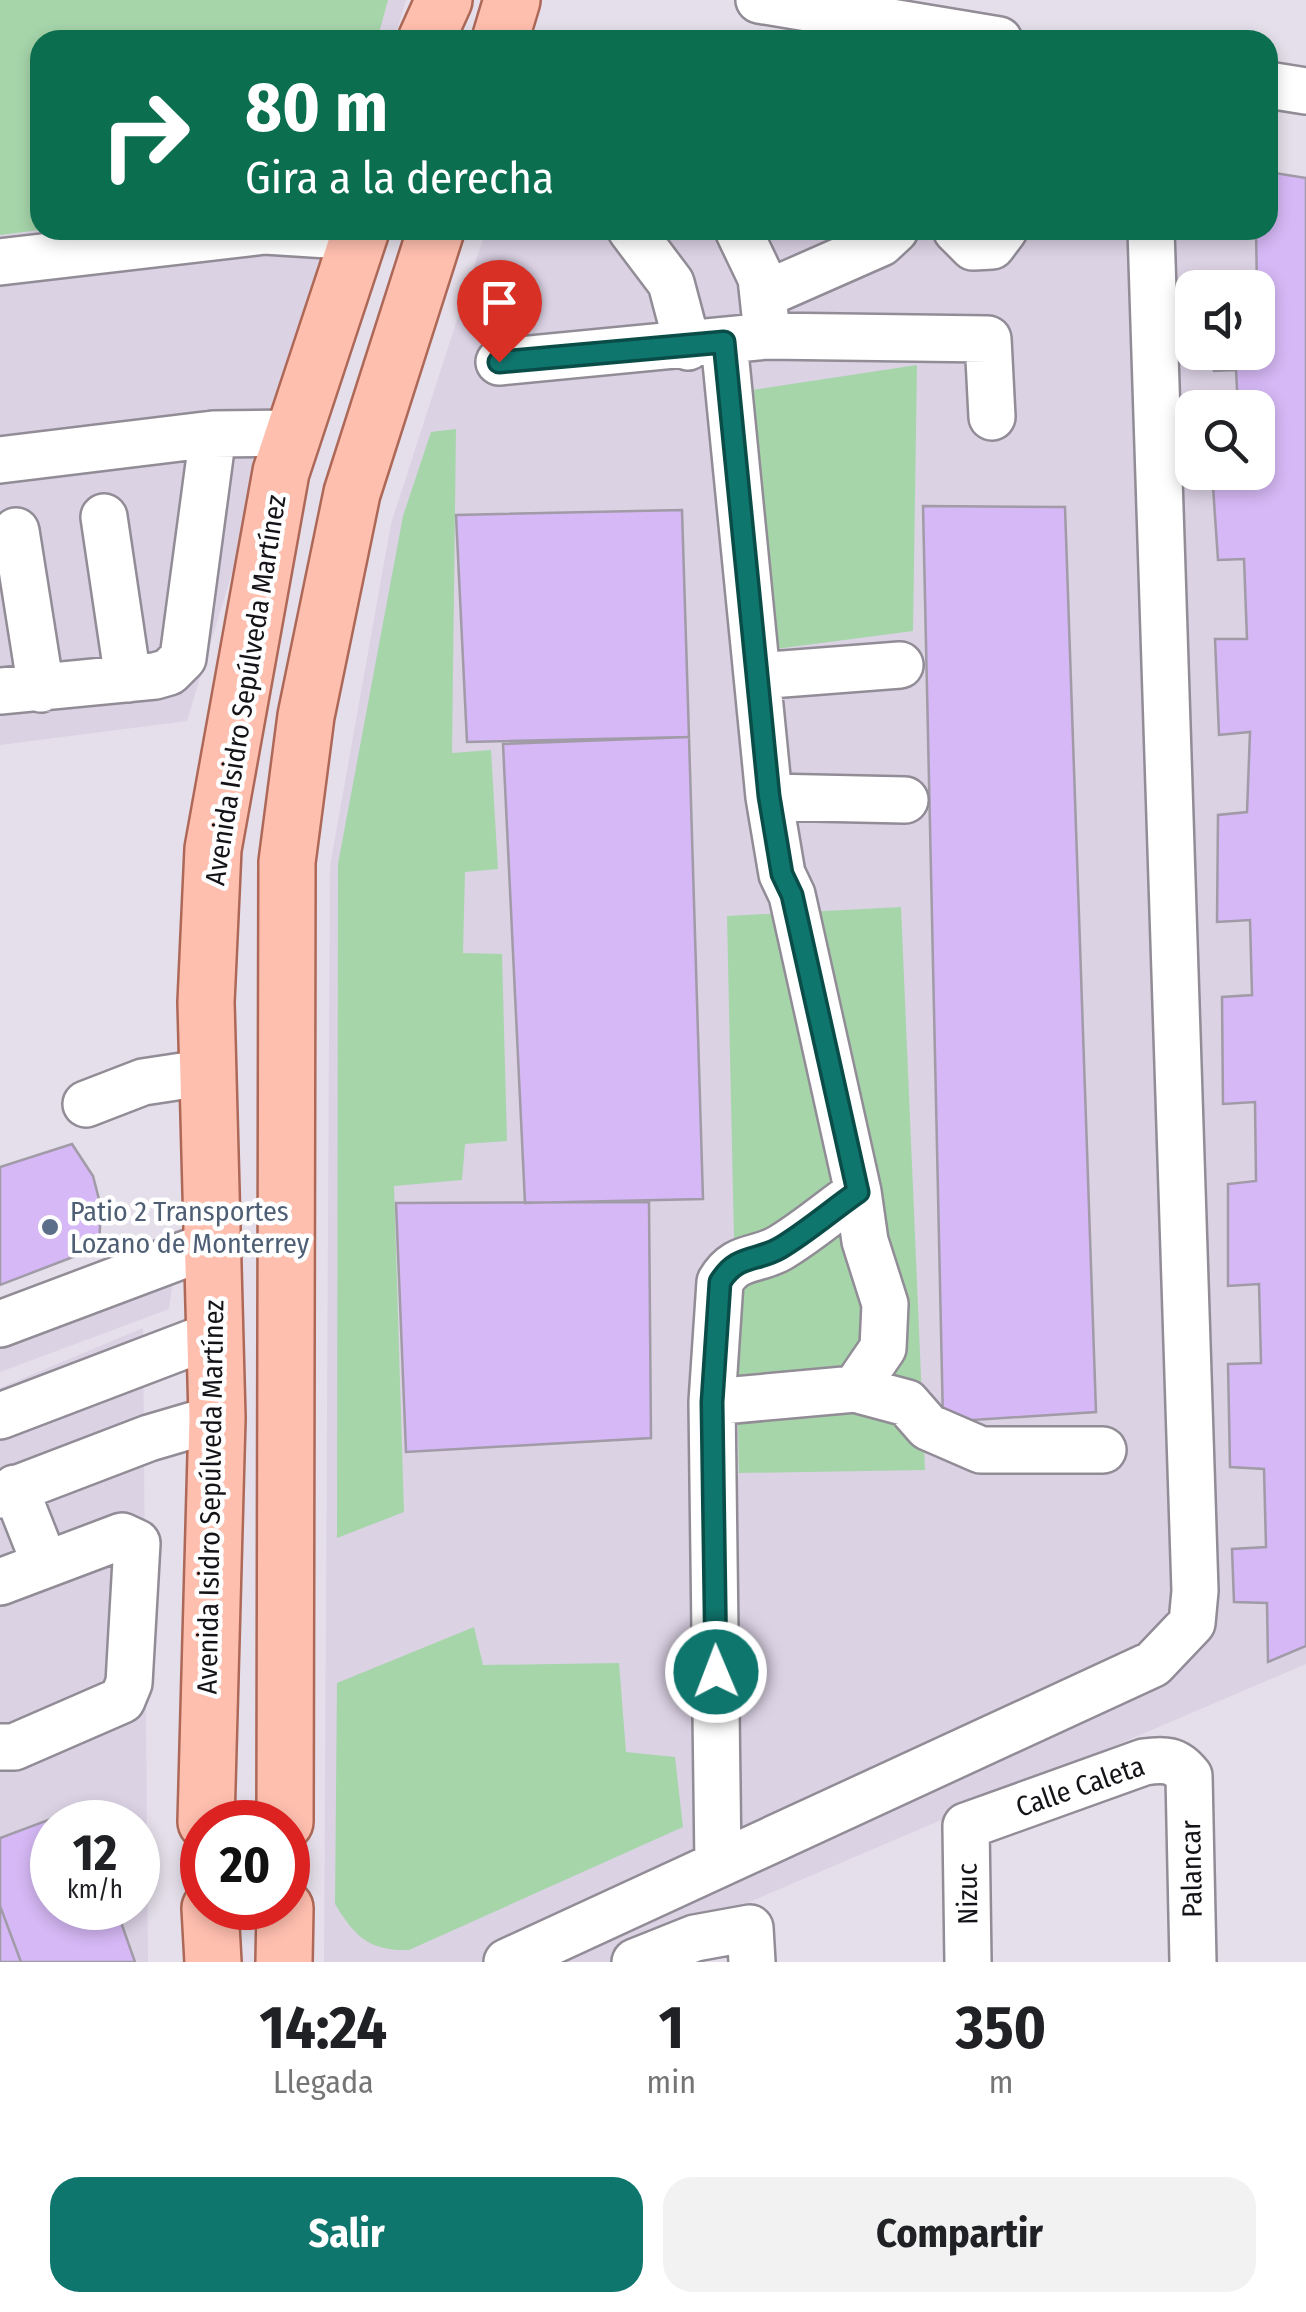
<!DOCTYPE html>
<html lang="es">
<meta charset="utf-8">
<style>
body{margin:0;font-family:"Fira Sans Condensed",sans-serif;background:#f2f2f2;color:#202124;height:100vh;display:flex;flex-direction:column;font-size:38px;white-space:nowrap}
*{box-sizing:border-box;margin:0}
p{font-size:32px;color:#757577}
.icon{flex:none;width:55px;height:55px;fill:none;stroke:currentColor;stroke-width:2;stroke-linecap:round;stroke-linejoin:round}
.map{position:relative;height:1962px;overflow:hidden}
.drawer{display:flex;flex-direction:column;background:#fff;flex:1}
.drawer>*{flex:none}
.banner{position:absolute;left:30px;top:30px;width:1248px;height:210px;border-radius:30px;box-shadow:0 5px 15px #0003;background:#0b6e4f;color:#fff;overflow:hidden}
.controls{position:absolute;left:1175px;top:270px;display:grid;gap:20px}
.controls a{display:grid;place-items:center;width:100px;height:100px;border-radius:20px;background:#fff;box-shadow:0 5px 15px #0003;font-size:50px}
.speed{position:absolute;left:30px;top:1800px;display:flex;gap:20px;font-size:50px;font-weight:700;text-align:center}
.speed>*{display:grid;place-content:center;width:130px;height:130px;border-radius:50%;background:#fff;box-shadow:0 5px 15px #0003;line-height:1}
.speed small{font-size:25px;font-weight:400}
.speed .limit{border:15px solid #d22;background:#fff;color:#111}
.pin{position:absolute;display:grid;place-items:center;width:85px;height:85px;color:#fff;margin:-102px -42px;border-radius:50% 50% 50% 0;rotate:-45deg;box-shadow:0 0 10px #0007}
.pin .icon{rotate:45deg}
.me{position:absolute;width:110px;margin:-55px;rotate:359deg;stroke-linejoin:round;filter:drop-shadow(0 0 8px #0008)}
.turn{display:flex;align-items:center;gap:35px;height:210px;padding:0 50px;font-size:45px}
.turn .icon{width:130px;height:130px;stroke-width:2.5}
.turn b{display:block;font-size:70px;line-height:85px}
.eta{display:flex;justify-content:space-evenly;align-items:center;height:170px;text-align:center}
.eta b{font-size:60px;font-weight:700;line-height:70px}
.cta{display:flex;gap:20px;margin-top:auto;padding:20px 50px}
.cta a{flex:1;height:115px;border-radius:30px;background:#0f766e;color:#fff;font-size:40px;font-weight:700;line-height:115px;text-align:center}
.cta a+a{background:#f2f2f2;color:#202124}
.map>svg:first-child{display:block}
</style>
<div class="map">
<svg width="1306" height="1962" viewBox="0 0 1306 1962">
<rect width="100%" height="100%" fill="#e4dfea"/>
<path fill="#dbd2e4" fill-rule="evenodd" d="M0,0h406l-12,40h-354v190h296l-149,491 -187,24z
M1268,209l38,7v1448l-697,298h-285l6,-1096 61,-342 95,-294h782zM1192,288h66v64h-66zM1192,408h66v64h-66z
M178,1244l-9,65 -169,63v-62z
M143,1328l5,634h-148v-574zM52,1822h86v86h-86z"/>
<path fill="#a6d5aa" d="M0,0h388l-11,40h-337v190l-40,5z
M917,365l-4,266 -145,19 -23,-259z
M456,429l-4,324 39,-3 7,119 -33,3 -2,81 39,1 5,187 -42,3 -3,36 -68,6 10,326 -67,26 1,-674 65,-348 28,-84z
M901,907l24,563 -186,3 -12,-557z
M474,1627l9,38 136,-2 7,89 49,5 8,70 -274,123c-40,1 -54,-13 -74,-46l2,-221z"/>
<path fill="#d5b8f5" stroke="#a09ba6" stroke-width="2.5" d="M1268,172l38,6v1468l-38,16 -1,-59 -33,-1 -2,-53 34,-2 -2,-78 -34,-2 -2,-103 33,-1 -2,-79 -31,2v-102l28,-3 -1,-79 -32,2 -1,-107 30,-2 -2,-75 -33,2 1,-107 29,-3 3,-80 -31,3 -4,-96h32l-3,-80 -26,1 -6,-88h46v-64h-20l-2,-38 -22,1v-19h44l-2,-122h12z
M923,506l142,1 31,905 -153,10z
M682,510l7,227 -222,5 -11,-227z
M689,737l14,462 -178,4 -22,-459z
M72,1144l21,32 8,31 -2,40 -99,38v-118z
M649,1202l2,236 -245,14 -10,-249z
M80,1808l5,14h-33v86h64l19,54h-114l-21,-56v-68z
M0,1906l21,56h-21z"/>
<g fill="none" stroke-linecap="round" stroke-linejoin="round">
<defs>
<path id="minor" d="M759,0l240,40
M1268,85l38,6
M631,230l40,53 17,64
M738,230l23,48 5,46
M956,230l17,17 19,-1 12,-16
M0,262l265,-31 94,6
M763,295l118,-52 14,-13
M724,342l45,455 13,77 10,21 66,297 7,49 20,63 -2,44 -28,41 -143,13 8,-120c16,-28 36,-20 60,-34 27,-16 52,-38 78,-56
M499,362l268,-26 221,3 4,78
M213,434l81,-1
M0,460l213,-26 -30,224 -14,14 -14,4 -155,15
M104,517l24,162
M16,531l25,158
M758,676l142,-11
M769,797l136,3
M86,1104l57,-22 66,-10
M0,1324l210,-79
M855,1389l52,14 21,24 53,23h122
M712,1402l6,462
M0,1416l215,-82
M15,1488l30,76
M0,1495l149,-57 68,-20
M0,1582l122,-46 15,7 -8,140 -7,17 -108,47h-14
M507,1962l646,-298 39,-41 3,-32 -44,-1361
M635,1962l60,-24 55,-10 2,34
M968,1962l-2,-136 178,-64c20,-3 32,-3 45,14l4,186"/>
<path id="major" d="M426,40l18,-40
M500,40l12,-40
M206,1822l11,-404 -11,-416 7,-153 68,-377 80,-242
M285,1822l2,-960 19,-146 46,-223 84,-263
M210,1908l3,54
M284,1962l1,-54"/>
</defs>
<use href="#minor" stroke="#918c96" stroke-width="50"/>
<use href="#major" stroke="#ad6857" stroke-width="60"/>
<use href="#minor" stroke="#fff" stroke-width="45"/>
<use href="#major" stroke="#ffbfaf" stroke-width="55"/>
</g>
<g fill="none" stroke-linecap="round" stroke-linejoin="round">
<defs>
<path id="route" d="M499,362l225,-20 45,454 13,78 10,21 66,297c-26,18 -51,40 -78,56 -24,14 -43,6 -60,34l-8,120 4,270"/>
</defs>
<use href="#route" stroke="#0a4d48" stroke-width="25"/>
<use href="#route" stroke="#0f766e" stroke-width="18"/>
</g>
<circle fill="#5c6f8a" stroke="#fff" stroke-width="4" cx="50" cy="1227" r="10"/>
<g text-anchor="middle" stroke-width="9" stroke-linejoin="round" paint-order="stroke">
<g font-size="28" fill="#151317" stroke="#fff">
<text transform="translate(245 690) rotate(-81)" y="10">Avenida Isidro Sepúlveda Martínez</text>
<text transform="translate(210 1497) rotate(-89)" y="10">Avenida Isidro Sepúlveda Martínez</text>
<text transform="translate(1080 1786) rotate(-19)" y="10">Calle Caleta</text>
<text transform="translate(1191 1869) rotate(-91)" y="10">Palancar</text>
<text transform="translate(967 1894) rotate(-91)" y="10">Nizuc</text>
</g>
<g font-size="28" fill="#4e5e75" stroke="#fff" text-anchor="start">
<text x="70" y="1221">Patio 2 Transportes<tspan x="70" dy="32">Lozano de Monterrey</tspan></text>
</g>
</g>
</svg>
<div class="controls">
<a><svg class="icon" aria-label="sound" viewBox="0 0 24 24"><path d="M4 9h4l5-4v14l-5-4H4zM17 9q2 3 0 6"/></svg></a>
<a><svg class="icon" aria-label="search" viewBox="0 0 24 24"><circle cx="10" cy="10" r="6"/><path d="M15 15l6 6"/></svg></a>
</div>
<div class="speed"><div>12<small>km/h</small></div><div class="limit">20</div></div>
<div class="pin" style="left:499px;top:362px;background:#d93025"><svg class="icon" aria-label="arrive" viewBox="0 0 24 24"><path d="M6 21V4h12l-3 4 3 4H6"/></svg></div>
<svg class="me" style="left:716px;top:1672px" viewBox="-20 -20 40 40"><circle r="17" fill="#0f766e" stroke="#fff" stroke-width="3"/><path d="M0-11L8 9 0 5-8 9z" fill="#fff"/></svg>
<div class="banner">
<div class="turn"><svg class="icon" aria-label="right" viewBox="0 0 24 24"><path d="M7 20v-9h11M14 6l5 5-5 5"/></svg><div><b>80 m</b>Gira a la derecha</div></div>
</div>
</div>
<section class="drawer">
<div class="eta">
<div><b>14:24</b><p>Llegada</p></div>
<div><b>1</b><p>min</p></div>
<div><b>350</b><p>m</p></div>
</div>
<div class="cta"><a>Salir</a><a>Compartir</a></div>
</section>
